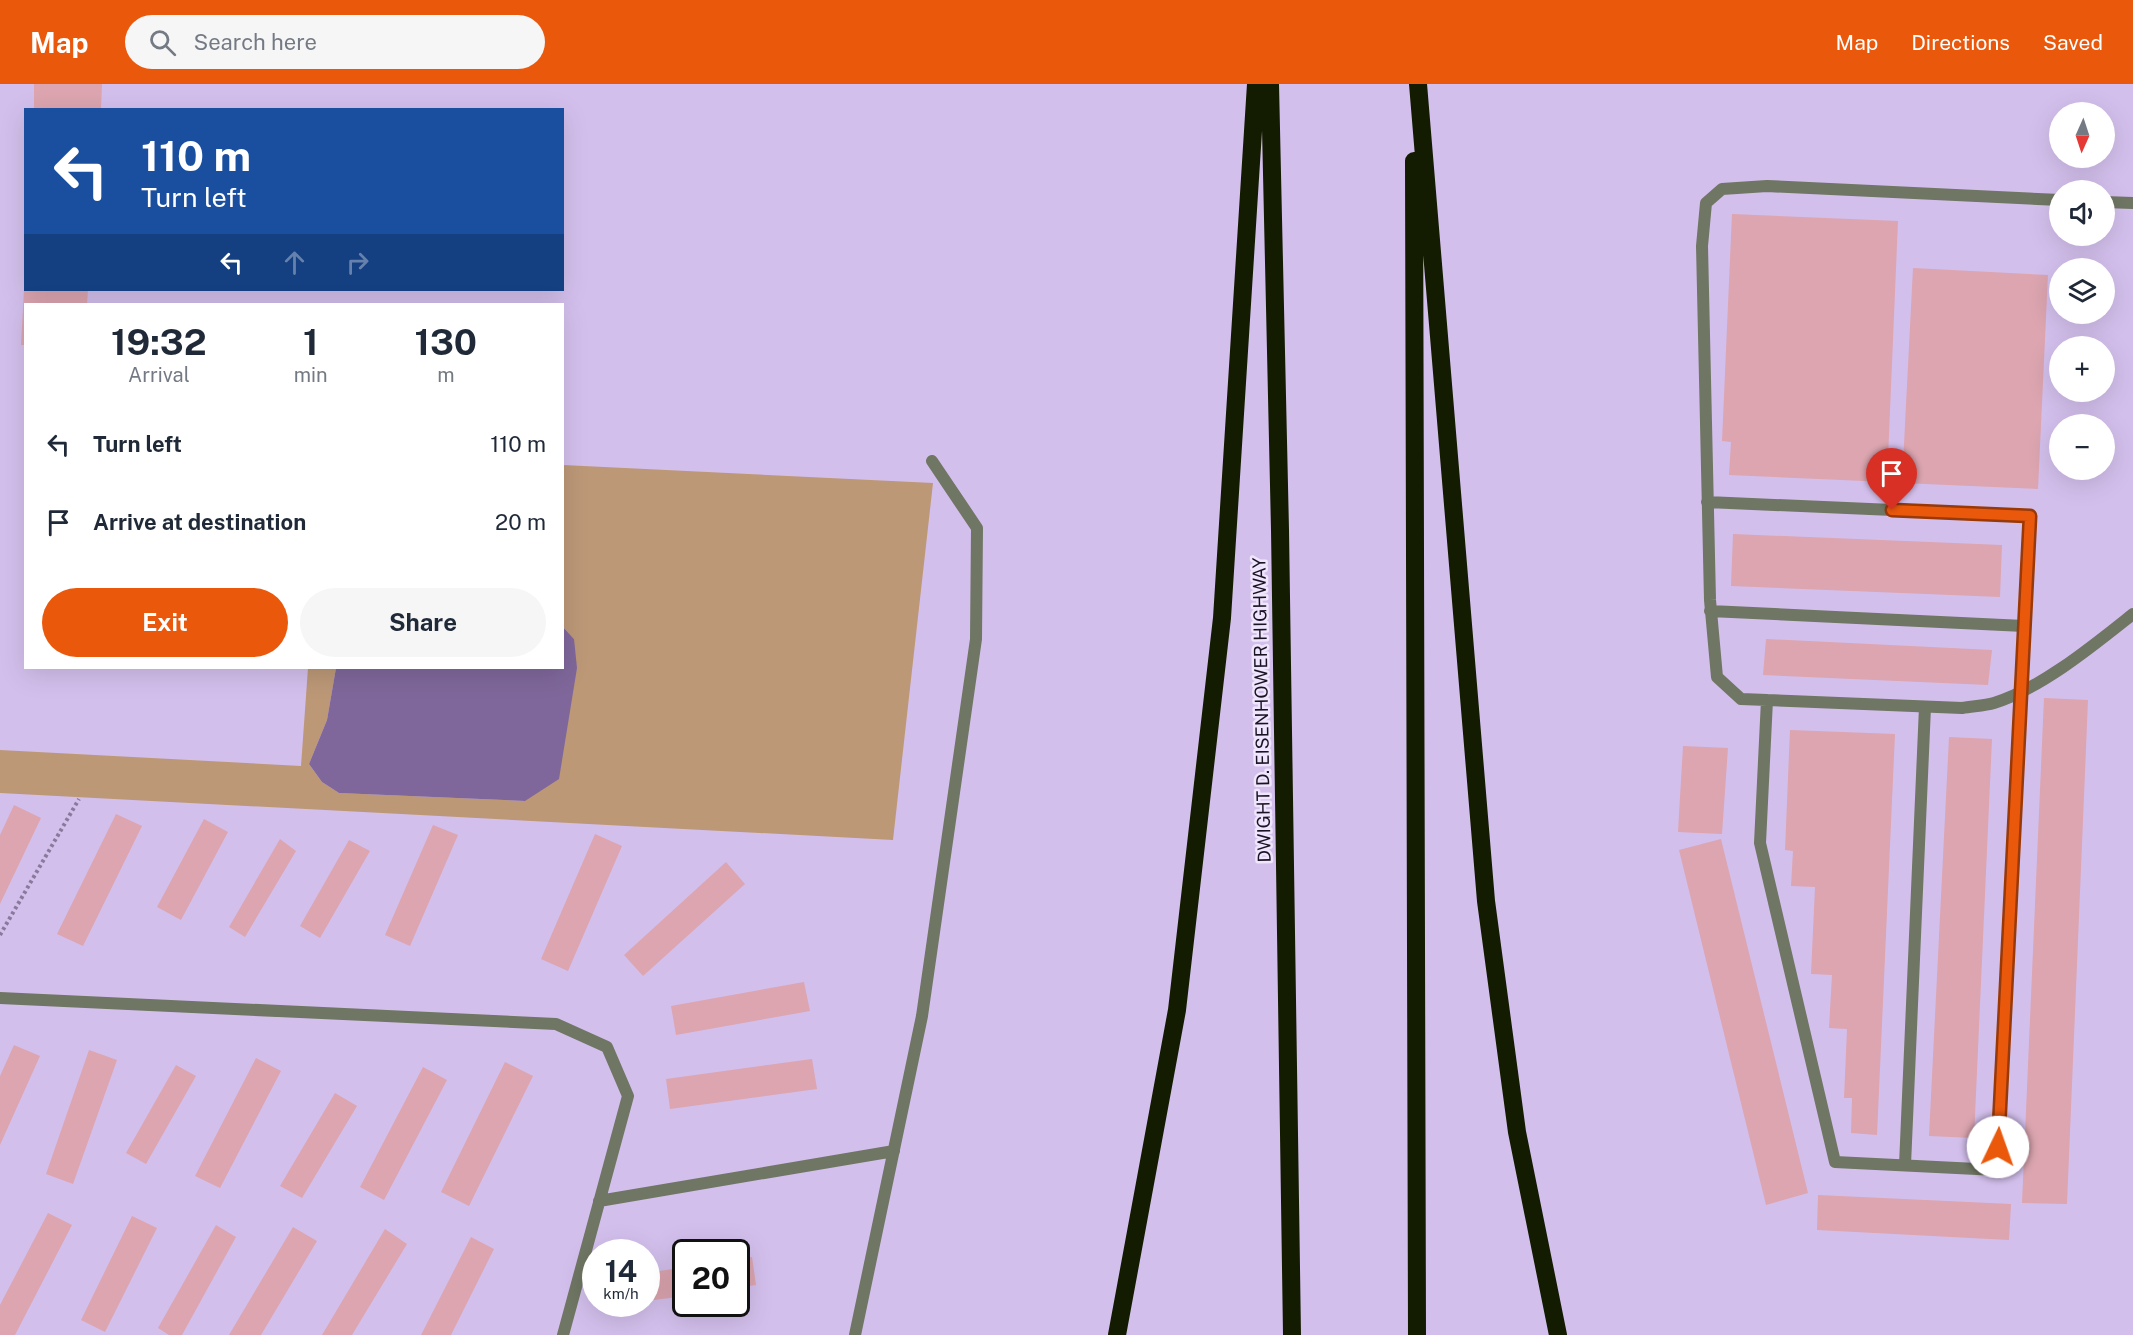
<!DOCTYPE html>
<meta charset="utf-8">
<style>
body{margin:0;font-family:"Public Sans",sans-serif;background:#f6f6f7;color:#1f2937;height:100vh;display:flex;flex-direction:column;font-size:22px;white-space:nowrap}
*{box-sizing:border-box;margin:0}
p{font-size:20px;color:#747a83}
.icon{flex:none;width:33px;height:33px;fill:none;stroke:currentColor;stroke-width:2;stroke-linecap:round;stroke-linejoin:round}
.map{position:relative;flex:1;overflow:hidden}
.details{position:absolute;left:24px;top:219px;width:540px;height:366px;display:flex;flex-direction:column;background:#fff;border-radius:0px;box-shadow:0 6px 24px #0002}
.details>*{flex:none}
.banner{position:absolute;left:24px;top:24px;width:540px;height:183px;border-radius:0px;box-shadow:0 6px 24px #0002;background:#1a4fa0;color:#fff;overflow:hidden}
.needle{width:39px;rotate:183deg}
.buttons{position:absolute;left:2049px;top:18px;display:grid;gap:12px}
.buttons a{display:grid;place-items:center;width:66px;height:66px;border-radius:50%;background:#fff;box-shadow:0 6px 24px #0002;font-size:30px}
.speed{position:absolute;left:582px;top:1155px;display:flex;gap:12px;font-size:30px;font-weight:700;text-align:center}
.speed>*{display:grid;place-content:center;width:78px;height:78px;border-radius:50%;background:#fff;box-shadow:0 6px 24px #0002;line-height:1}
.speed small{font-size:15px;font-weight:400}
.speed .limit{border:3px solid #111;border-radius:9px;background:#fff;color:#111}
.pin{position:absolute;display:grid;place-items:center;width:51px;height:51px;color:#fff;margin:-62px -26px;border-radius:50% 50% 50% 0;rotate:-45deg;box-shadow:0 0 6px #0007}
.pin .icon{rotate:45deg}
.me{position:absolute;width:66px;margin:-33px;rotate:3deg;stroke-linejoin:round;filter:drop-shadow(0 0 4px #0008)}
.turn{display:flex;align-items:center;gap:21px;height:126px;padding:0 18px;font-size:27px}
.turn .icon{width:78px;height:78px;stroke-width:2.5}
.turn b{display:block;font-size:42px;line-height:51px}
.lanes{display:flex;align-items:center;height:57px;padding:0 18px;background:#0003;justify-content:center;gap:30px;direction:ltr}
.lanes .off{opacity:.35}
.eta{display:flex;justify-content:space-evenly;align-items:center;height:102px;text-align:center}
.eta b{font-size:36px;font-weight:700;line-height:42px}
.cta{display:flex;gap:12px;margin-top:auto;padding:12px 18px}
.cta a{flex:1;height:69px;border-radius:36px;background:#ea580c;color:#fff;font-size:24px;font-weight:700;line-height:69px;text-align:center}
.cta a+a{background:#f6f6f7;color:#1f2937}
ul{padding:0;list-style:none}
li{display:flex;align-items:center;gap:18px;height:78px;padding:0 18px}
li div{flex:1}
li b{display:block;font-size:22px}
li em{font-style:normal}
header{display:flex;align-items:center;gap:36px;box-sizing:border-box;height:84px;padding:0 30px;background:#ea580c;color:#fff}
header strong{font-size:28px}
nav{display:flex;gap:33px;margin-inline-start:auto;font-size:21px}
.search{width:420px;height:54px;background:#f6f6f7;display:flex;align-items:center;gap:15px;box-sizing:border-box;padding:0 21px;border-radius:33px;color:#747a83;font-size:22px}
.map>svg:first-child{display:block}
</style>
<header>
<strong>Map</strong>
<div class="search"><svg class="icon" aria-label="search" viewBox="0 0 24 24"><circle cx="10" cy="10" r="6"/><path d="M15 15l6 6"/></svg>Search here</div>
<nav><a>Map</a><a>Directions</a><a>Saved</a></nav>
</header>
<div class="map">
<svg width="2133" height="1251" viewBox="0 0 2133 1251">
<rect width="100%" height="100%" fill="#d3bfec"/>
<path fill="#bc9877" d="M563,381l370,18 -40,357 -893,-47v-43l301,16 7,-98h28l-9,52 -18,44 13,18 17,11 186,8 49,-162 -11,-12z"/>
<path fill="#7f679b" d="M563,543l11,12 3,29 -18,111 -34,22 -186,-8 -17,-11 -13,-18 18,-44 9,-52h226z"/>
<path fill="#dca5b0" d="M34,0h68l-1,26h-67z
M1732,130l166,7 -11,261 -158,-7 2,-33 -9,-1z
M1913,184l135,7 -10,214 -136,-6z
M24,206h64l-1,14h-61v41h-5z
M1733,450l269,11 -2,52 -269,-11z
M1766,555l226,11 -4,35 -225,-10z
M2044,614l44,2 -21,504 -45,-1z
M1790,646l105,4 -18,401 -26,-2 1,-35h-8l3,-69 -18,-1 3,-53 -21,-1 4,-87 -24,-1 2,-35 -8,-1z
M1949,653l43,2 -18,399 -45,-2z
M1683,662l45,2 -6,86 -44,-2z
M14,721l27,13 -41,86v-69z
M116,730l26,12 -59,120 -26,-12z
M204,735l24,13 -47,88 -24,-13z
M433,741l25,10 -48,111 -25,-11z
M595,750l27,12 -54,125 -27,-12z
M280,755l16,12 -51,86 -16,-10z
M1721,755l87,354 -42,12 -87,-355z
M349,756l21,11 -50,87 -20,-12z
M726,778l19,22 -102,92 -19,-21z
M804,898l6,29 -134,24 -5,-29z
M14,961l26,11 -40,89v-69z
M89,966l28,10 -44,124 -27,-10z
M256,974l25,13 -61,117 -25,-12z
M812,975l5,30 -147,20 -4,-30z
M505,978l28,14 -64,130 -28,-14z
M176,981l20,11 -50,88 -20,-11z
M423,983l24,13 -63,120 -24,-13z
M335,1009l22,13 -55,92 -22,-12z
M1818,1111l193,9 -2,36 -192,-10z
M48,1129l24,12 -57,110h-15v-30z
M132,1132l25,12 -52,104 -24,-12z
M216,1141l20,12 -54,98h-13l-11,-7z
M293,1143l24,14 -56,94h-32z
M385,1145l22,15 -55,91h-30z
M471,1153l23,12 -43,86h-30z
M752,1173l4,28 -20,3v-29z
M686,1183v29l-40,5v-28z"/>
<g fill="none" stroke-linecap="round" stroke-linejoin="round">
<path stroke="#897a9c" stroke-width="4" stroke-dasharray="3 3" stroke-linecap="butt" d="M0,851l79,-136"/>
<path stroke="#6f7663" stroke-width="12" d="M2060,116l-293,-14 -45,3 -16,14 -4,43 8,354 7,77 24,22 221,9c10,-2 22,-2 32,-5 48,-15 100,-58 139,-89
M2104,118l29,1
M1707,418l323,14 -33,654 -162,-8 -75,-319 7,-143
M1710,527l314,15
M0,914l556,26 51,23 21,49 -65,239
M1905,1081l20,-458
M599,1117l295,-50
M855,1251l67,-319 54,-377 1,-111 -45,-67"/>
<path stroke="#131c00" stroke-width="18" d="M1270,0l10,446 12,805
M1418,0l68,817 31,231 41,203
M1414,77l3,1174
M1117,1251l60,-325 45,-392 34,-534"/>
</g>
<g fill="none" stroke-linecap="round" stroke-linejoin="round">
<defs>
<path id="route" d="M1892,426l138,6 -32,631"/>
</defs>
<use href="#route" stroke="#983908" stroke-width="15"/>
<use href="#route" stroke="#ea580c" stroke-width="10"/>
</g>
<g text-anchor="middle" stroke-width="5" stroke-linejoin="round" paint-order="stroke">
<g font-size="18" fill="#1a1323" stroke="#efe5fc">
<text transform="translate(1262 626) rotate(-91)" y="6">DWIGHT D. EISENHOWER HIGHWAY</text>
</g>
</g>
</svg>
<div class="buttons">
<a><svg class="needle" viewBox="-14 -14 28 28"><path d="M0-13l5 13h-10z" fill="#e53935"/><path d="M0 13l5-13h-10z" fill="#747a83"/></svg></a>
<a><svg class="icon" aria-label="sound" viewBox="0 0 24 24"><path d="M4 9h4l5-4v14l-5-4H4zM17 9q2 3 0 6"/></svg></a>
<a><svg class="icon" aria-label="layers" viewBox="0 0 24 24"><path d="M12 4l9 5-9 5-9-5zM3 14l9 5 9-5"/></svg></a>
<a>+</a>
<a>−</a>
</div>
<div class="speed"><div>14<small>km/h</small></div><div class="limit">20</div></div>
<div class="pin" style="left:1892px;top:426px;background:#d93025"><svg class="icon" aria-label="arrive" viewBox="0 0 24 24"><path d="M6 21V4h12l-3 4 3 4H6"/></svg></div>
<svg class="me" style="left:1998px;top:1063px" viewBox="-20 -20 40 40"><circle r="19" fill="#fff"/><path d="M0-13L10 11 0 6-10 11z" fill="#ea580c"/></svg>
<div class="banner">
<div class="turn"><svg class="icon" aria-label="left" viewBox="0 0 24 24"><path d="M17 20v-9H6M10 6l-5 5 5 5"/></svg><div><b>110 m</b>Turn left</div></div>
<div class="lanes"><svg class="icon" aria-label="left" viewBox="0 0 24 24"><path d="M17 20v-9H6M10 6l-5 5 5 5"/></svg><svg class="icon off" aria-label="ahead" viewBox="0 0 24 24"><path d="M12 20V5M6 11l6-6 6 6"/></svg><svg class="icon off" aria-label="right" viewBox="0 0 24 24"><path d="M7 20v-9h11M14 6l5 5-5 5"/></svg></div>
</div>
<section class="details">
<div class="eta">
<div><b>19:32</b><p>Arrival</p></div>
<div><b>1</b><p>min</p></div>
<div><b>130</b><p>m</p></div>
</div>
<ul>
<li><svg class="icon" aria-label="left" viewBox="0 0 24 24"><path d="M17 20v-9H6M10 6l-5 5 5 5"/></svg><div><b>Turn left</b></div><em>110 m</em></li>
<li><svg class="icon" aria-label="arrive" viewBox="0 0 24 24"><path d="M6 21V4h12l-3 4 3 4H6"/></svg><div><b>Arrive at destination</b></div><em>20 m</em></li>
</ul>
<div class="cta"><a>Exit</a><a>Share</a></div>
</section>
</div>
